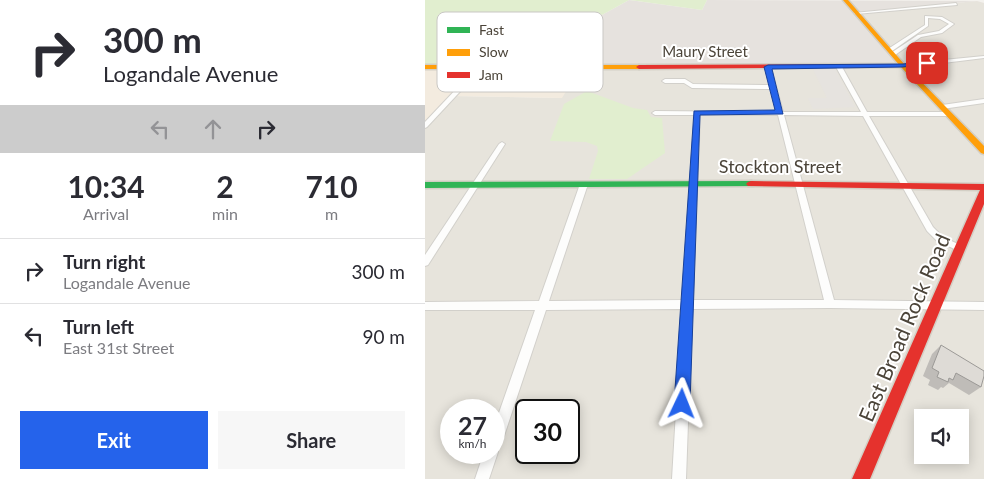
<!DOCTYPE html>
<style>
body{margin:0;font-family:Lato,sans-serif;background:#f7f7f7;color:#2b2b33;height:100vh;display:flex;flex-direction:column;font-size:19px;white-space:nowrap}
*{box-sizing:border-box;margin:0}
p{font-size:16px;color:#7c7c81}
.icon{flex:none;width:28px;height:28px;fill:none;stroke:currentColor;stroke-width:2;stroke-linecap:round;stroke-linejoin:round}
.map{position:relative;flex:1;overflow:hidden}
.side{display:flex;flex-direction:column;background:#fff;width:425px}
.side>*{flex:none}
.top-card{background:#fff;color:#2b2b33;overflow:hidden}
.buttons{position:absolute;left:489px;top:409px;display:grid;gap:10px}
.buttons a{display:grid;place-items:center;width:55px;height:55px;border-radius:0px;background:#fff;box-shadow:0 2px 12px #0003;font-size:25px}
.speed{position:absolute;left:15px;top:399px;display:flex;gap:10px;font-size:25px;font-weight:700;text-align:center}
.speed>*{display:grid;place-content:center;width:65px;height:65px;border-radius:50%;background:#fff;box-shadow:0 2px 12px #0003;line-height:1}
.speed small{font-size:12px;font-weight:400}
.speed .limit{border:2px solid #111;border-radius:8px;background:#fff;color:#111}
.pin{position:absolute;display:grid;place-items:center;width:42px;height:42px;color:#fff;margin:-21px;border-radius:10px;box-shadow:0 2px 8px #0006}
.me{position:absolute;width:55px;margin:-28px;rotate:2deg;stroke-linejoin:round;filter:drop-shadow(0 0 4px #0008)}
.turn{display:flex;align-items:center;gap:18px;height:105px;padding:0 20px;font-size:22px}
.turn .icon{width:65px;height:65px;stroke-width:2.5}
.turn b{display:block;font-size:35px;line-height:42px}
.lanes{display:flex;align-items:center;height:48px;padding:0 20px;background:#0003;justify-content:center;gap:25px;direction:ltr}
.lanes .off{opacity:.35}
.eta{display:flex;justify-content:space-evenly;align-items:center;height:85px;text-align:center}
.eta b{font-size:30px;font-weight:700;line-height:35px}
.button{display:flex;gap:10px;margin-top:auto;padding:10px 20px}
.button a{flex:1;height:58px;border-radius:0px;background:#2563eb;color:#fff;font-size:20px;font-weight:700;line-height:58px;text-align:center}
.button a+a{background:#f7f7f7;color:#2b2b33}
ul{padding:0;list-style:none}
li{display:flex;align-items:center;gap:15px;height:65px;padding:0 20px;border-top:1px solid #e1e1e2}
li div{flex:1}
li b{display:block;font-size:19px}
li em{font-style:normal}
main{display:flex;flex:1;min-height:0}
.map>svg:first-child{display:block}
</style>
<main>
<section class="side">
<div class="top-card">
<div class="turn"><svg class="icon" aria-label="right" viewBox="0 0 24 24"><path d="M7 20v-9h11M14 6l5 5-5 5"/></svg><div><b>300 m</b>Logandale Avenue</div></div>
<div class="lanes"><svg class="icon off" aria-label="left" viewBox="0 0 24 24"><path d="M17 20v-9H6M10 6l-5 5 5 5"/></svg><svg class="icon off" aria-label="ahead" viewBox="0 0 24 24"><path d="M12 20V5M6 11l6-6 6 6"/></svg><svg class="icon" aria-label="right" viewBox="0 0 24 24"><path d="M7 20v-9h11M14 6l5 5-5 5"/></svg></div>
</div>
<div class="eta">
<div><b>10:34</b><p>Arrival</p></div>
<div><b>2</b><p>min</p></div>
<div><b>710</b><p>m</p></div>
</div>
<ul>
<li><svg class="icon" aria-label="right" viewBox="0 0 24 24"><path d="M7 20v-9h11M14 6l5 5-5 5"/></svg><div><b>Turn right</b><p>Logandale Avenue</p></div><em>300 m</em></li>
<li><svg class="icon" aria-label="left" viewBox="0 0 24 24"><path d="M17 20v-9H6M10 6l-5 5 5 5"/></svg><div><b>Turn left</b><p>East 31st Street</p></div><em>90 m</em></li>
</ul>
<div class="button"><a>Exit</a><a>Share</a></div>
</section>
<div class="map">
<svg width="559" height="479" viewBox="0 0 559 479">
<rect width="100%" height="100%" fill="#f4f2ee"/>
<path fill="#e7e4dc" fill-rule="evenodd" d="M552,1l7,2v476h-559v-354l27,-29 109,2 20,-31 274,-55zM26,410h43v42h-43zM101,410h43v42h-43zM498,418h37v37h-37z"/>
<path fill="#f3ebdf" d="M0,67h156l-19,31 -109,-2 -28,29z"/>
<path fill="#e6e2de" d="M204,0l73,10 5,-10 270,1 -121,11 48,54 -396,1z"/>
<path fill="#e1eecf" d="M0,0h204l-121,67h-83z
M205,0h77l-5,10z
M162,91l46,17 14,2 4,7 11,1 3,35 -38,26h-38l9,-28 -1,-5 -11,-4 -36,-1 14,-37z"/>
<path fill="#e6e3df" d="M388,69h22l20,38 -42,2 -5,-11h19z"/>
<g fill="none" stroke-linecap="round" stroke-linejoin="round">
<defs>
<path id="street" d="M531,3l1,2 -101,9 -2,-1z
M500,16l17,1 12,7 -12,9 -21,4 -26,18h-4v-2l27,-18 21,-4 10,-7 -9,-5 -12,-1v8l-36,25h-4v-2l37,-24z
M559,56v2l-81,10 -3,-2 3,-2z
M343,65l3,2 12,45h78l-25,-45 3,-2 3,2 25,45h81l3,2 -3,2h-79l64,111 10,10 19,9 1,2 -1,2 -3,1 -22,-10 -10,-10 -64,-115 -79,-1 50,185 150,2v8l-154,-2 -138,1 -6,170h-14l10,-170 -136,1 -45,135 -4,5 1,2 -9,27h-14l9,-27h10v-25l41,-117h-110v-8l114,-1 41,-117 4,-2 4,2 -39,117 134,-1 11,-185h-39l-3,-2 3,-2 122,1 -6,-23 -79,-1 -8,-5h-19l-3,-2 3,-2h20l8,5 77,1 -5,-18zM275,115h78l46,185h-131z
M53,66l5,1 -56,60 -2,1v-6z
M559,99v4l-42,6 -3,-2 3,-2z
M77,142l3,2 -77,121 -3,1v-11l74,-111z"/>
<path id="fast" d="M326,181l3,1 2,2 -2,2 -329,2v-6z"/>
<path id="slow" d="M418,0h5l57,65 79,81v8l-3,-1 -80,-86z
M0,65h214l3,2 -3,2h-214z"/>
<path id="jam" d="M478,64l2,1v2l-266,2 -3,-2 3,-2z
M326,181l233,3v20l-114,275h-18l128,-289 -232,-4 -2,-2 2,-2z"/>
</defs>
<use href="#street" stroke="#d2d0cb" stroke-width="2"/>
<use href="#fast" stroke="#d3cfc5" stroke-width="3"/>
<use href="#slow" stroke="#d3cfc5" stroke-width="3"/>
<use href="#jam" stroke="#d3cfc5" stroke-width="3"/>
<use href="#street" fill="#fdfdfc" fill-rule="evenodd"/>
<use href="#fast" fill="#30b455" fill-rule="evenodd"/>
<use href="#slow" fill="#ff9f0a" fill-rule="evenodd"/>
<use href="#jam" fill="#e5322d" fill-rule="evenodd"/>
</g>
<path fill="#bfbcb8" d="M516,345l40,42 -12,8 -20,-12 -6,5 -2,-1 -3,3 -10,-5 2,-5 -7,-4 9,-22z"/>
<path fill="#dedbd6" stroke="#9b9996" d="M516,345l43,26v5l-3,11 -25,-14 -3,7 -4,-2 -1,4 -11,-5 2,-5 -7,-4z"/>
<path fill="#2563eb" stroke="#184099" d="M502,61l3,3 -27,3 -131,2 11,45 -83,1 -10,289 -2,5 -6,2 -6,-2 -2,-5 20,-293 81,-1 -11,-43 4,-2 135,-1z"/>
<g text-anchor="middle" stroke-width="4" stroke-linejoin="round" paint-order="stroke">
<g font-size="15" fill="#4b4439" stroke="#fff">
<text x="280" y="57">Maury Street</text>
</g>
<g font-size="18" fill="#4b4439" stroke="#fff">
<text x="355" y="173">Stockton Street</text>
</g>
<g font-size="21" fill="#4b4439" stroke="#fff">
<text transform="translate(480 328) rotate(-67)" y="7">East Broad Rock Road</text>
</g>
</g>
<rect x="12" y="12" width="166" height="80" rx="8" fill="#fff" stroke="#c9c7c4" stroke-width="1"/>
<rect x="22" y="27" width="23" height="6" fill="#30b455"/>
<rect x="22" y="49" width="23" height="7" fill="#ff9f0a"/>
<rect x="22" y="72" width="23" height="6" fill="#e5322d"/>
<g font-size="14" fill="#4b4439">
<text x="54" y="35">Fast</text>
<text x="54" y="57">Slow</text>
<text x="54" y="80">Jam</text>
</g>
</svg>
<div class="buttons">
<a><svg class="icon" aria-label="sound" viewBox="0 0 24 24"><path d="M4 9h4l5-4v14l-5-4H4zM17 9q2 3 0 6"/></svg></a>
</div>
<div class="speed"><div>27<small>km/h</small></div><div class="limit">30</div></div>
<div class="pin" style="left:502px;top:63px;background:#d93025"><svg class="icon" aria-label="arrive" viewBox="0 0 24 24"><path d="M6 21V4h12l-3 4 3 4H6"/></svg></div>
<svg class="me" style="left:257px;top:404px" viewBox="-20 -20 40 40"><path d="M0-17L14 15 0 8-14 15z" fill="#2563eb" stroke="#fff" stroke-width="4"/></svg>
</div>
</main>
